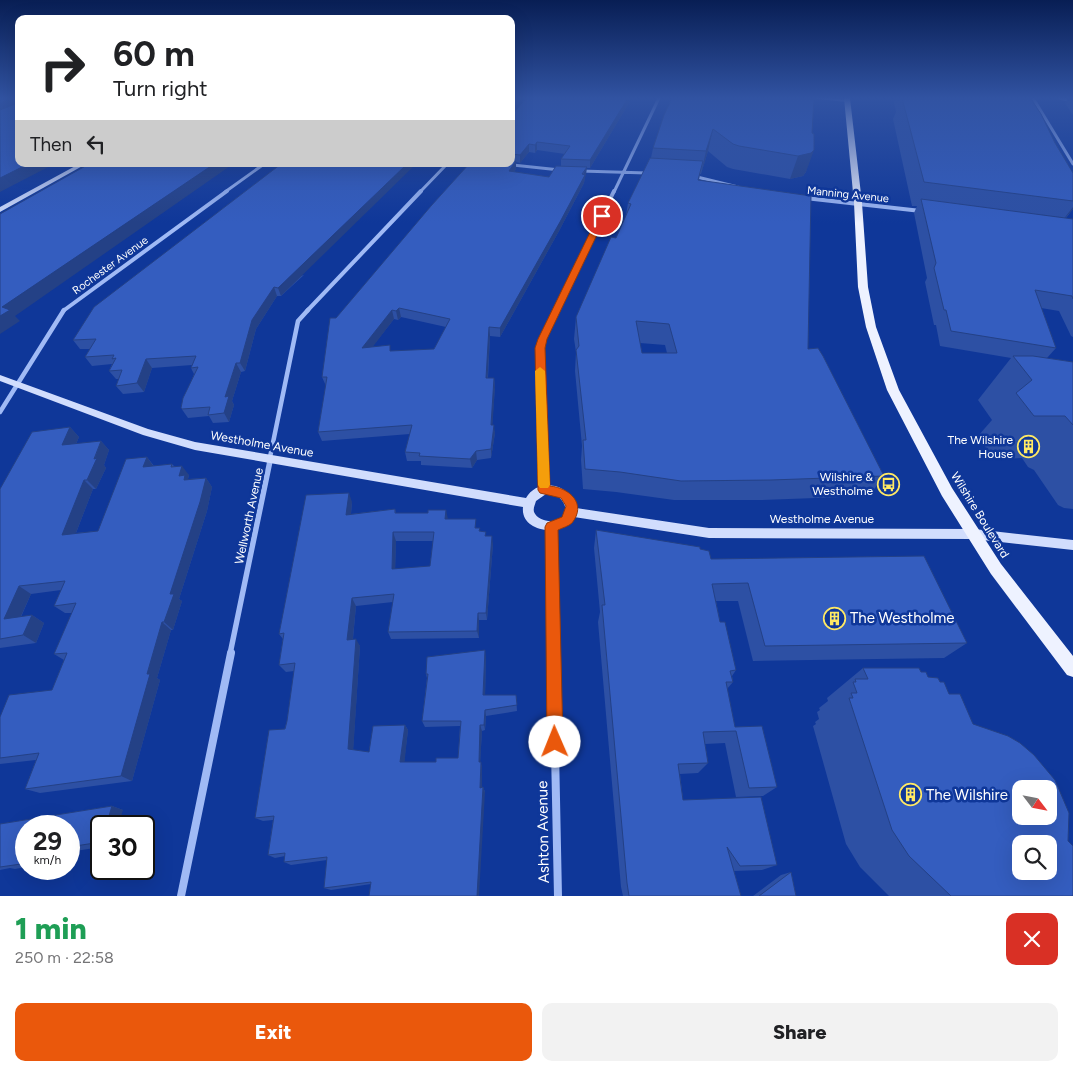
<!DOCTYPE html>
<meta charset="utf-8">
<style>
body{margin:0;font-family:Figtree,sans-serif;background:#f2f2f2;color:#202124;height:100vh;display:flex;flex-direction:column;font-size:19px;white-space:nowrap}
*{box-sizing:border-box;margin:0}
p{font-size:16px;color:#757577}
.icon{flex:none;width:28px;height:28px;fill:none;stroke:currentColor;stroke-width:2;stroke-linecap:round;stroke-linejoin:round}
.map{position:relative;height:896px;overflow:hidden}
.sheet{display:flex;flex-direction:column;background:#fff;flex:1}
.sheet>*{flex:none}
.guide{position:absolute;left:15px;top:15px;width:500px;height:152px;border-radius:10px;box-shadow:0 5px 20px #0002;background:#fff;color:#202124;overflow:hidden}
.needle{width:32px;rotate:122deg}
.fabs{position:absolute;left:1012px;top:780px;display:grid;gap:10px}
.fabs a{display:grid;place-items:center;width:45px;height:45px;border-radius:10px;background:#fff;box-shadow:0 5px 20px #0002;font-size:25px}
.speed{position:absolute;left:15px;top:815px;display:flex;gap:10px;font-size:25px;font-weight:700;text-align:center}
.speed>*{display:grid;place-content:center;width:65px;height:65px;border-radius:50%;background:#fff;box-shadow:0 5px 20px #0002;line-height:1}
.speed small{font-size:12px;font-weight:400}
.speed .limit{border:2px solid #111;border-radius:8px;background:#fff;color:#111}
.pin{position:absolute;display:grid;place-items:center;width:42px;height:42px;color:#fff;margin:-21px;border:2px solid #fff;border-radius:50%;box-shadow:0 1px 5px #0007}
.me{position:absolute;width:55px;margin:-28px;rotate:359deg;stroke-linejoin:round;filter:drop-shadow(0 0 4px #0008)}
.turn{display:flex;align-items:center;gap:18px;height:105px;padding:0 15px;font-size:22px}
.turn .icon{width:65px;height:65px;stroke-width:2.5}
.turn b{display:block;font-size:35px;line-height:42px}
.then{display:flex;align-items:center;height:48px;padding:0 15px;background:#0003;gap:10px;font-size:19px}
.round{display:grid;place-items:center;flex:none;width:52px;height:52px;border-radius:10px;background:#f2f2f2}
.headline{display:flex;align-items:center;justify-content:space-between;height:85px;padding:0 15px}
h1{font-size:30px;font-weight:800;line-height:38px;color:#1e9e55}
.button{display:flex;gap:10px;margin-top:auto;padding:10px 15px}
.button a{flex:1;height:58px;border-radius:10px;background:#ea580c;color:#fff;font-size:20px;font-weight:800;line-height:58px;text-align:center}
.button a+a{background:#f2f2f2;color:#202124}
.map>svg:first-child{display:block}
</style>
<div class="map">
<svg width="1073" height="896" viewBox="0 0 1073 896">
<rect width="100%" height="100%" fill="#0f3799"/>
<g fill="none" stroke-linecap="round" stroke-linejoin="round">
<path stroke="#a0baf5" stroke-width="2" d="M818,98l29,3"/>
<path stroke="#a0baf5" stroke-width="3" d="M1033,98l40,66
M1059,98l14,3
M503,164l57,6
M581,171l66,2
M693,176l45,11
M225,192l39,-28
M420,192l27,-28
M614,192l45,-94"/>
<path stroke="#a0baf5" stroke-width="4" d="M805,198l116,13
M63,311l164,-120
M307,311l114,-120
M556,311l58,-120"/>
<path stroke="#a0baf5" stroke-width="4.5" d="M0,412l64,-102
M269,462l29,-141 10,-11
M543,462l-3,-103 3,-20 14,-29"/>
<path stroke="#a0baf5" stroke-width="5.5" d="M543,461l1,29
M551,527l2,127
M230,654l40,-193"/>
<path stroke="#a0baf5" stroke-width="8" d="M553,653l5,243
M181,896l50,-243"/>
<path fill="#d1ddfd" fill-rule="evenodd" d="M79,164h7l-86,48v-5z
M0,375l148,54 47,13 331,56c12,-21 45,-15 50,10l133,20 265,1 99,11v10l-99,-11 -265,-1 -135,-21c-10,21 -54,16 -51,-10l-328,-57 -52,-15 -143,-54zM546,494c3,1 8,0 11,2 7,4 12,15 6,21 -7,7 -25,5 -29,-5 -1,-4 1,-7 2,-11z"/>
<path fill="#eef2ff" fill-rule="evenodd" d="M844,98h6l12,105 6,84 8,40 23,63 53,98 49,76 72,92v21l-6,-2 -76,-101 -49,-78 -55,-106 -21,-63 -8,-40 -4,-84z"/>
</g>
<path fill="#2d50a4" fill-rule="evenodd" d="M632,98l-42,70h-4l-2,15 -25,48 -59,106 -10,-1 -2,42h6l1,9 -3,38 3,8 -4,25 -14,2 -5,8 -51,-3v-4h-14l-2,-9 5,-18 -88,7 -4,-9 8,-46 -4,-9 14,-59 175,-154v-48zM537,150l28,4 -4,5v7l-12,11 -35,-5 2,-3v-7l4,1 9,-11 6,1zM401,317l45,10 -12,22 -42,2 -20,-4 22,-28 4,1z
M893,98h137l25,45 18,30v36l-7,9 7,1v118l-2,-1 -12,-25 -18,-3 15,40 -9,10 26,4v147l-9,-1 -6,-3 -24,-35 -6,-3 -6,-9 -29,1 -15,-23 14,-16 -14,-20 33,-42 -71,-12 -4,-21h-2l-9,-43 2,-4 -13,-65 3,-7h-5l-19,-87 3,-7z
M1068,98h5v17l-8,-12z
M664,115l148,18 -6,39 -3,4 -13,3 -57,-10 -6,-2 -19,-16 -7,23h-1l-1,6 109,169 76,127 -15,20 -108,4h-87l-58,-8 -33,-3 -2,-29 1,-14 -7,-75 1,-19 -2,-13 2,-22 40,-79 10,-23 2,-12 23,-45 2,-10zM640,343l25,2 2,8h-25z
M304,275l-23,21h-4l-21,33 -11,42 -4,1 -9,29 2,4 -5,17 -16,1 -4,-7 -21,2 -7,-10 13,-34 -3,-6 1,-3 -40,3 -8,24 -21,2 -7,-8 3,-7h-3l-7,-8 3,-7 -20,2 -7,-9 5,-8h-10l-7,-9z
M70,427l9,10 -3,7 25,-3 8,9 -5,15 2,3 -10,21h-3l-17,44 22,-2 49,-74 7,9 18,-2 2,2 15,9 -1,4 18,-1 6,9 -5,24 -28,88 3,2 -9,29h-2l-14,48 3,2 -28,101 -92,12 -15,-4 11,-29 -36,4v-47l52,-27 12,-30 -10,-6 18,-41h-7l-11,-7 7,-16 -30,4 -10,23 11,-2 12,8 -8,20 -36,5v-159z
M352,502l-1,12 44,-5 1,4 52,6 29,9 9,8 7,8 -6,76h-8v18l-88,1 -3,-7 5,-30 -37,4 -3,33 7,7 -7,104 16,2 36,-27 3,5 -4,32h32l22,-4 2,-32 -35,1 -3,-6 5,-43 -1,-4 60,-17 -1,38h31l1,16 -31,5 -1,14 -3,1 -2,31 2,5v21l1,-1 2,5 -114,92 -40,6 -7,-2 3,-28 -36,5 -7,-3 1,-6 -10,2 -7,-3 5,-35 -10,1 -8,-3 32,-97 7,-50 -8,1 -7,-7 4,-26 -4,-5zM396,541h37l-3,25 -35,3z
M596,530l104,19 11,10 256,84 -23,15 -191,3 -15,-60h-22l4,21 16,48 -4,6 1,6 -6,7 8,38 42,60 -14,9 -27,1 -11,-54 -20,1 3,19 -10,10 -18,1 3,26 94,65 -15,5 -28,1 7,25h-118l-2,-9 -23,-265 2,-10 -6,-64z
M863,668l58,4 7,5 12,5 9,12 119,147 5,55h-184l-29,-29 -14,-23 -33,-118 3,-2 -1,-2 4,-3 -2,-7 3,-2 -1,-2 9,-7 -1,-3z
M112,806l11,4 -22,16v21l-32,5v-26h-43v41l-11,2 -5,-1 -10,2v-46z
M791,872l5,24h-43l28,-21z"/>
<path fill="#244186" d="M12,98l6,9 -18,8v-12z
M628,98h4l-42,70v-8z
M713,129l-5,22 -7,23 5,-23z
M537,142v8l-2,3v-8z
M529,144v8l-9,11v-8z
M814,150l-8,22 -3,4 -13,3 8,-23z
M516,161v8l-7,10v-8z
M28,164h26l-54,28v-14z
M214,164h19l-218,152 5,5 -20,13v-18l2,-9z
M407,164h9l-135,132 -3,-8z
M587,167l-1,8 -1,3 -1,5 -25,48 -59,106v-9z
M1073,207v2l-14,16z
M274,287l3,9 -21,33 -11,42 -5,-8 12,-43z
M399,308l2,9 -3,3 -2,-9z
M392,310l2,9 -29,38 -3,-9z
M489,327l1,9 -3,51 -1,-9z
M146,359l6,9 -8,24 -7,-9z
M236,363l5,9 -9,29 2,4 -5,17 -5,-9 1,-16z
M494,378l1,9 -3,46 -1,-8z
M494,425l1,8 -4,25v-9z
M70,427l9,10 -8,18 -9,-10z
M101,441l8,9 -5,15 2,3 -10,21 -9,-9z
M476,451l1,9 -5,8 -2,-9z
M147,457l7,10h-11z
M182,466l7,9 -1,4 3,10 -12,-13z
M206,478l6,9 -5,24 -28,88 3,2 -9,29 -9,-8 6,-28z
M84,480l9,9 -21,54 -10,-8z
M349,493l3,9 -2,21 -4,-8z
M446,510l2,9h-3z
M393,532l3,9 -1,36 -3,-8z
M492,536l1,8 -6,76 -1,-7z
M19,586l12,8 -15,33 -12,-8z
M352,598l4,8 -4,41 -5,-7z
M478,613l1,7v18l-2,-7z
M32,615l12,8 -8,20 -13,-8z
M162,622l9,8 -14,48 3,2 -28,101 -11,-5 26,-102z
M356,639l4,7 -7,108 -5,-5z
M485,650l1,7 -1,44 -2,-6z
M485,710l1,6 -1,14 -1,-5z
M405,725l3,5 -4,37 -4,-5z
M480,725l2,6 -2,36 -1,-5z
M481,762l1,5v25l-2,-4z
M483,787l2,5 -6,104h-2z
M112,806l11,4 -5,16h-12z
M23,854l3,1v10l-5,-1z"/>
<path fill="#345dbf" stroke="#244186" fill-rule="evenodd" d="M0,98h12l-12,5z
M13,98h6v66h9l-28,14v-68l15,-6 1,-4z
M526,98h102l-38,62 -29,-1 9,-13 -33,-4 -2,3 -6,-1 -9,11 -9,-1v-38z
M672,98h142l-2,35 2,1v16l-3,3 -13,3 -59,-10 -6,-2 -20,-15 -7,22 -53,-3 11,-33z
M902,98h128l11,16 14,29 18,30v28l-149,-19z
M650,158l53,3 -5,19 113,16 -3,153 10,-1 5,8 61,120 -113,4 -90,1 -61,-9 -35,-3 -2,-29h3l-10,-90 3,-4 -3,-29 35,-80 5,1 15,-34 -3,-1zM636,321l33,3 8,29h-35z
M511,161h5l-7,10 40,6 7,-11 31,1 -5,7 3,1 -25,47 -60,106 -11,-1 -3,51h8l-3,47h3l-3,24 -15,2 -6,8 -51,-3 1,-3 -15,-1 7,-27 -94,7 9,-55h-5l8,-59h6l95,-112 38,-42h42zM399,308l51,11 -16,30 -44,2v-6l-28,3 30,-38 4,1z
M89,164h125l-212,143 8,3 -10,6v-102z
M281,164h126l-129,124 -4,-1 -22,33 -12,43h-4l-11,34 4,-1 -5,17 -16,2 2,-8 -28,2 -1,-1 2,-10 15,-31 -7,1 5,-12 -50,3 -9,24 -21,3 6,-16 -13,1 7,-13 -4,1 2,-4 -29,2 11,-18 -23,1 21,-33z
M921,199l152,20v80l-1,-3 -37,-6 21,58 -105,-17 -5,-21h-2l-10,-42 2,-5z
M1013,356h20l40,6v63l-8,-9h-31l-18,-23 16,-13z
M70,427l-8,18 39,-4 -7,18 3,-1 -10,22h-3l-22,55 36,-4 28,-72 21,-2 -4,10 29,-3 -1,3 11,-1 -3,10 6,-1 -1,5 22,-2 -6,24 -30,92h4l-10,28h-2l-15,52h3l-29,102 -96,13 14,-36 -39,5v-41l9,-22 43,-5 15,-37 -13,1 22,-51 -22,3 11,-25 -46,5 -15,33 28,-4 -9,20 -23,4v-150l32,-57z
M349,493l-3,22 49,-6v4h33v-3h18l-1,9h31l-1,9h5l-1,3 7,1 -1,4h7l-6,77h-8l-1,18 -89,1 6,-38 -42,4 -5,42 9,-1 -8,110 21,3 4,-26 32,-1 -5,37h36v-4h22l3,-37h-39l6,-47h-2l1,-17 58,-7 -2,45h33l1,10 -32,5 -1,15h-4l-1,37h2l-1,26 3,-1 -6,109h-108l2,-14 -47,6 3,-31 -43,5 1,-9 -17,2 6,-39 -19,2 14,-88 16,-1 2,-8 8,-58 -16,2 5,-32 -5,1 27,-139zM393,532h41l-4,34 -38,3z
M596,530l104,17v2l9,2 2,8 213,-3 43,87 -202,3 -17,-63 -36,1 8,38h5l11,48 -6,1 3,11h-7l9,45 27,-1 15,61 -28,1 -13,-57 -33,1 5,31 -30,1 5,36 78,-3 16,68 -37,1 -13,-19 14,49h-112l-2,-13 -25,-278h3z
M863,668h56l2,4h5l2,5 10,1 2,4h4l5,12h11l13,30 35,12 12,7 14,12 21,25 14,33 -1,28 5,5v50h-122l-42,-40 -17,-26 -43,-132h4l-2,-5h6l-4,-11h3l-1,-3h13zM1021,789h28v27h-28zM1021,844h28v27h-28z
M112,806l-6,20h-5v16l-32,5v-21h-43v28h-3l-2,10 -21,3v-43z
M791,872l5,24h-37z"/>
<linearGradient id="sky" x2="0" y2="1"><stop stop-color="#081e54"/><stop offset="0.44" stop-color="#3153a2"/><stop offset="1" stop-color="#3153a2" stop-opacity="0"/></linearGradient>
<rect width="1073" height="223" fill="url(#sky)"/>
<path fill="#ea580c" stroke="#983908" d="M599,214l7,2 -59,123 -2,9 5,138c20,2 37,18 22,37 -3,3 -10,5 -14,7l5,212 -2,6 -6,2 -5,-2 -3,-6 -2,-215 2,-4 15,-6 4,-11 -5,-8 -21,-5 -2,-3 -3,-142 3,-9z"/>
<path fill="#f59e0b" d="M540,367l5,4 5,114 -2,3h-8l-2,-3 -3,-114z"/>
<defs>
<symbol id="building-ring" viewBox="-11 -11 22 22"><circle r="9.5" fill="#0f3799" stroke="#ffe964" stroke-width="1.5"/><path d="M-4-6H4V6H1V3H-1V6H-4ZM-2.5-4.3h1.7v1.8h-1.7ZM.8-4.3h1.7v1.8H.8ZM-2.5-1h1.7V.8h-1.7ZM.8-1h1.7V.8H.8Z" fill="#ffe964"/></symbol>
<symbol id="bus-ring" viewBox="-11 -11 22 22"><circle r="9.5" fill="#0f3799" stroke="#ffe964" stroke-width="1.5"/><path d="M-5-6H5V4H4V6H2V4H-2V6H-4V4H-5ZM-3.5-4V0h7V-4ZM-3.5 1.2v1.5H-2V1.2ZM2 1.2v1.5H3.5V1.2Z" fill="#ffe964"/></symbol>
</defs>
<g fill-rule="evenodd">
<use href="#building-ring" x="1016" y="434" width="25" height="25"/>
<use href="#bus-ring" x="876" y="472" width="25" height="25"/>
<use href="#building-ring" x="822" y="606" width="25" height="25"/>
<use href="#building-ring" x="898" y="782" width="25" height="25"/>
</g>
<g text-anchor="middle" stroke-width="5" stroke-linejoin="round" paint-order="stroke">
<g font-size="11" fill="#fff" stroke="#0f3799">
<text transform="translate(848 194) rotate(6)" y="4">Manning Avenue</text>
<text transform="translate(110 265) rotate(-36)" y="4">Rochester Avenue</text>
</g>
<g font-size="12" fill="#fff" stroke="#0f3799" text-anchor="end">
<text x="1013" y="444">The Wilshire<tspan x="1013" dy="14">House</tspan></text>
<text x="873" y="481">Wilshire &amp;<tspan x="873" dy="14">Westholme</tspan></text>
</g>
<g font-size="12" fill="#fff" stroke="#0f3799">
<text transform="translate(262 444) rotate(10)" y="4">Westholme Avenue</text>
<text transform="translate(980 515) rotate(58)" y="4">Wilshire Boulevard</text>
<text transform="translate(249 516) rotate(-78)" y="4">Wellworth Avenue</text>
<text x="822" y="523">Westholme Avenue</text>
</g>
<g font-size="15" fill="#fff" stroke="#0f3799" text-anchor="start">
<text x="850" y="623">The Westholme</text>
<text x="926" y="800">The Wilshire</text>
</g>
<g font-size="15" fill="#fff" stroke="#0f3799">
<text transform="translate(543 832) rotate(-91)" y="5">Ashton Avenue</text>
</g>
</g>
</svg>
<div class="fabs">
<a><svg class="needle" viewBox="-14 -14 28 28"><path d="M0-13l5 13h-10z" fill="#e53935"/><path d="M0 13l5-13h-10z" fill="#757577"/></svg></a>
<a><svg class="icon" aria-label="search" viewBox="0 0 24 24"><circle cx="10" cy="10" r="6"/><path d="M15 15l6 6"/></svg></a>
</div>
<div class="speed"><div>29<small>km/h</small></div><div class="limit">30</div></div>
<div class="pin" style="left:602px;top:216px;background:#d93025"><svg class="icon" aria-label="arrive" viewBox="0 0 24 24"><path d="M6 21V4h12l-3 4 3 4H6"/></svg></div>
<svg class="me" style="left:555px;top:742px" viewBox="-20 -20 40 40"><circle r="19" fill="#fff"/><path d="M0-13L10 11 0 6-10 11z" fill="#ea580c"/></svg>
<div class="guide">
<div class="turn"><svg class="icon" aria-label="right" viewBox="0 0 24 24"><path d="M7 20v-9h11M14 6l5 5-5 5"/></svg><div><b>60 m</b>Turn right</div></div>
<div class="then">Then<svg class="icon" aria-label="left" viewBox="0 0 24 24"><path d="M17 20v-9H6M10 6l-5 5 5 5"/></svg></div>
</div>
</div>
<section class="sheet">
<div class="headline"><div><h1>1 min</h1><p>250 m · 22:58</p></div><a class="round" style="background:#d93025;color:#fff"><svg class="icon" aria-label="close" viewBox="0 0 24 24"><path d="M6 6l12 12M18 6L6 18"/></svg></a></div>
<div class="button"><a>Exit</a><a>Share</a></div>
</section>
